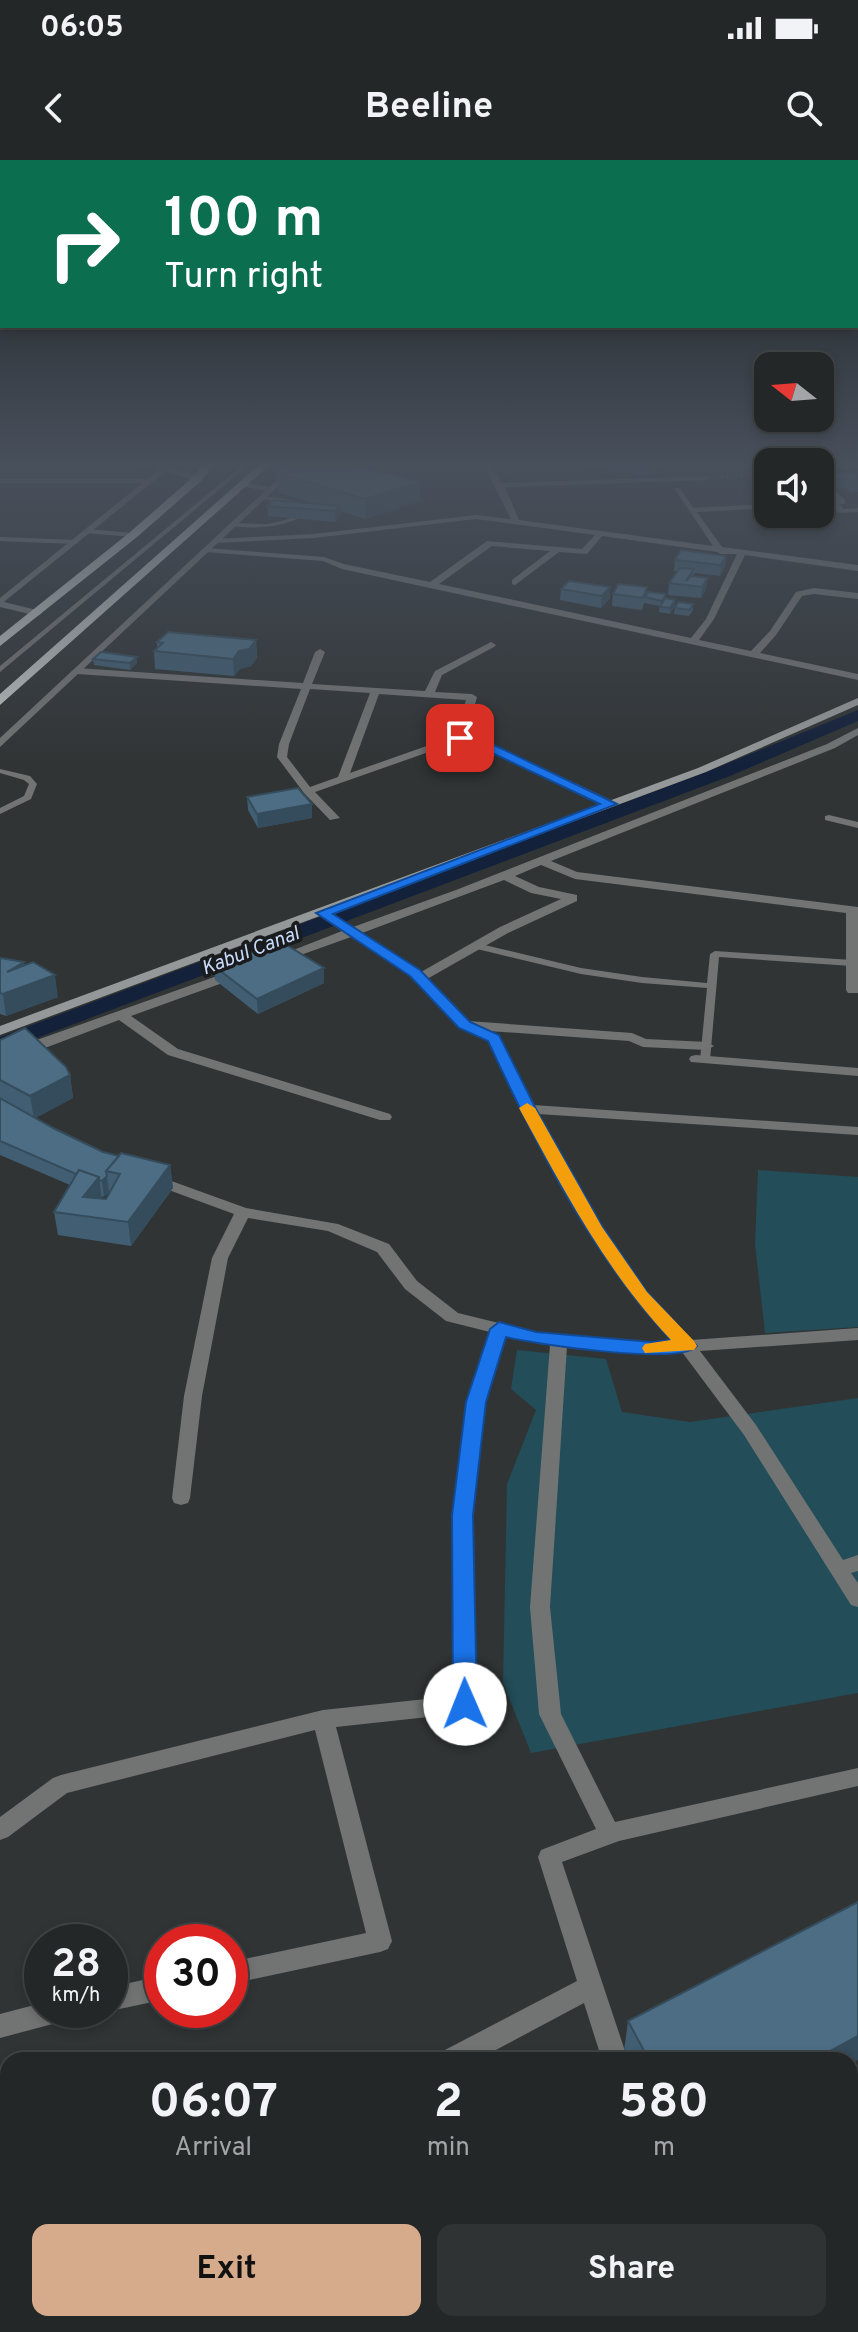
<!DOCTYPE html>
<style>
body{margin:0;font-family:Overpass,sans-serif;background:#303334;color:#f1f3f6;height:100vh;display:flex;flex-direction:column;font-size:30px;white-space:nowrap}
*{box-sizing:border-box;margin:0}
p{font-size:26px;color:#a3a5a8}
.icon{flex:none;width:44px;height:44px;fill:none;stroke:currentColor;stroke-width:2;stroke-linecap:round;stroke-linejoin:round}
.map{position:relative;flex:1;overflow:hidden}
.panel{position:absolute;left:0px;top:1892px;width:858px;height:280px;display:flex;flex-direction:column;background:#242728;border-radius:24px 24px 0 0;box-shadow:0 4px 12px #0003,0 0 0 2px #414445}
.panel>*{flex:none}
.guide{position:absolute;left:0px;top:0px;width:858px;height:168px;box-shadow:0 4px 12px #0003,0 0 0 2px #414445;background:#0b6e4f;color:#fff;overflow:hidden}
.needle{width:52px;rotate:287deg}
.fabs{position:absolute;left:754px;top:192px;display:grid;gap:16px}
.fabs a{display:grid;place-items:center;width:80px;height:80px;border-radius:16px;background:#242728;box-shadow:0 4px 12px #0003,0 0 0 2px #414445;font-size:40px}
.speed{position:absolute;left:24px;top:1764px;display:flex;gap:16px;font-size:40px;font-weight:700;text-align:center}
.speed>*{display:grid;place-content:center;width:104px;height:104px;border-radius:50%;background:#242728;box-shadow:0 4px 12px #0003,0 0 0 2px #414445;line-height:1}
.speed small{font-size:20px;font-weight:400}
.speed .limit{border:12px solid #d22;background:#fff;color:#111}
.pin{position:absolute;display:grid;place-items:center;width:68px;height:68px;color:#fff;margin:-34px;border-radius:16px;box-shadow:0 4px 12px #0006}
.me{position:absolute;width:88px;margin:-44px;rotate:359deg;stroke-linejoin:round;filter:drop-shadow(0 0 6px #0008)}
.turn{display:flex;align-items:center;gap:28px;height:168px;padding:0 32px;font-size:36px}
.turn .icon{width:104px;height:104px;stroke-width:2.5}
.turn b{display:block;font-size:56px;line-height:68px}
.eta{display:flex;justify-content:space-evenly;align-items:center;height:136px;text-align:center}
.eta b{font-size:48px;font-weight:700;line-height:56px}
.primary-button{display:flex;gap:16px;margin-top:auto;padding:16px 32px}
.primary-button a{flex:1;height:92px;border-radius:16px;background:#d6ab8b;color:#111;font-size:32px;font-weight:700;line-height:92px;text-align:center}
.primary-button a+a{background:#303334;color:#f1f3f6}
.status{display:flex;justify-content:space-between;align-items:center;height:56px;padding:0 40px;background:#242728;direction:ltr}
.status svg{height:22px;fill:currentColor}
header{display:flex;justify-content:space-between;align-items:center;height:104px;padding:0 32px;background:#242728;font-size:36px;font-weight:700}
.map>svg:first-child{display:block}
</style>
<div class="status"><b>06:05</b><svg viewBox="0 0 49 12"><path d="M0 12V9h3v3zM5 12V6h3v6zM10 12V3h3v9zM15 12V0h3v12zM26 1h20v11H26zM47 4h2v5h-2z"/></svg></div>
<header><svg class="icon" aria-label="back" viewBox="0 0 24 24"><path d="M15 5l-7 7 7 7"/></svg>Beeline<svg class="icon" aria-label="search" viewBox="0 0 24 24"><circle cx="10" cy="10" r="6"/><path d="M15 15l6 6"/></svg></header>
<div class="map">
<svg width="858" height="2172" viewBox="0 0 858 2172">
<rect width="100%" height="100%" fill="#303435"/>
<path fill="#234d58" d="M758,1010l100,7v150l-93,6 -10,-89z
M517,1190l89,9 16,53 68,10 168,-24v295l-327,60 -28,-70 4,-199 29,-74 -25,-21z"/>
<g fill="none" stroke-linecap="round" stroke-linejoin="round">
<path fill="#13213a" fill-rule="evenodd" d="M858,550v11l-128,55 -730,276v-15l716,-269z"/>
<path stroke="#707374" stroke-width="3" stroke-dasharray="2 3" stroke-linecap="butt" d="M721,317l47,-4"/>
<path fill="#727474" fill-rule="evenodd" d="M244,304h6l-250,208v-6z
M261,336l25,3 20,11 -4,7c-23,11 -47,12 -72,9l2,-3 35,1 15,-3 16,-6 2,-4 -17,-9 -24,-3z
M0,609l30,7 7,8 -6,15 -31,15v-6l24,-12 5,-12 -5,-4 -24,-7z
M476,783l105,25 61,9 65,6 3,-29 5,-3 137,9 5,3 -5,3 -133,-9 -9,103 -5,3 -5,-3 7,-72 -65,-5 -61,-9 -108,-26v-4z"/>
<path fill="#727474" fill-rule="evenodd" d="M858,304v4l-38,3v-4z
M167,306l33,11 1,2 -7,2 -30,-11z
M485,307h6l11,16 209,-7 -3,4 -203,7 14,33 194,26 -39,-58h6l13,20 75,-4v4l-71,4 25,35 136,18v6l-113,-16 -31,64 -15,21 52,11 19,-20 26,-39 18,-4 44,5v6l-44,-5 -12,2 -26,39 -16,18 98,21v6l-516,-111 -19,-8 -118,-9 -4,-2 4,-2 119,9 20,7 86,18 57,-41 95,8 13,-14 -119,-16 -162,19 -99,5 -4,-2 4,-2 99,-5 162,-19 35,4zM602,376l115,16 4,2h16l-31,65 -15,19 -252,-54 53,-38 58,5 -38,29v4l3,1 44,-33 28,2z
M820,317l25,23v4h-6l-19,-21z
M0,319h150l4,2 -4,2h-150z
M245,322l29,6 1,2 -4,2 -29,-6z
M830,341h6l8,8 14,-1v4l-19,1 -9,-8z
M88,369l45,4 4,2 -4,2 -48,-4z
M0,377l75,3 4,2 -4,2 -75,-3z
M0,441l41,10 1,2 -4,3 -38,-9z
M491,482l5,3 -2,2 -52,28 -7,17 37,2 5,3 -11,39 30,10 119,56v4h-8l-119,-56 -28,-9 -145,51 25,26 -10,2 -26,-27 -27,-36 2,-13 22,-55 -224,-15 -5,-3 5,-3 226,15 12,-31 5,-3 5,3 -13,32 113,7 10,-20zM310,529l60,4 -32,84 -28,10 -23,-30 2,-13zM379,534l87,6 -11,36 -105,37z
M858,568v7l-23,13 -284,113 26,11 281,35v86h-10l-2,-3v-77l-271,-34 -34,-14 -26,11 24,11 38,8v6l-69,32 -81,46 41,42 164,12 14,6 61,3 7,4 -7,4 -64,-3 -14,-6 -140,-10 12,7 32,67 325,22v8l-320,-21 64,112 45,66 44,48 167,-12v12l-158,11 56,74 87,135 15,-5v16l-7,2 7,10v24l-7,-2 -107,-170 -62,-83 -30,2 -85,-8 -17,261 11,107 54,108 243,-54v18l-239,55 -57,21 66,198h-26l-18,-57 -107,57h-38l4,-9 134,-70 -39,-124 3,-7 55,-21 -57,-115 -9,-107 20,-262 -45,-9 -20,66 -12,113 3,189 -4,6 -7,3 -129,14 56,214 -4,8 -8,3 -150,32v-22l136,-29 -51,-203 -248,63 -59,44 -8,3v-23l53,-39 8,-3 262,-65 131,-14 -1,-181 14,-113 23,-70 -44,-11 -41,-32 -28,-37 -49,-21 -80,-13 -20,40 -26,138 -12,102 -2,5 -7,2 -7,-2 -2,-5 12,-102 28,-138 22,-44 -87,-32 -3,-3 8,-5 94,34 92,16 51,20 28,37 41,32 78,19 116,10 21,-1c-13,-14 -27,-27 -38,-42 -60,-77 -105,-170 -147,-258l-29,-13 -49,-52 -59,-39 -67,24h-10l-1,-3 69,-27 -23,-15v-6h8l26,17 103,-37 371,-146zM504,720l27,13 30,6 -61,28 -79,45 -59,-39z
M829,655l29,7v6l-33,-8v-4z
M234,810l5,1v6l-108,39 47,33 212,65 2,3 -2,3h-10l-212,-65 -49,-35 -119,45v-9l34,-15z
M696,895l162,13v8l-167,-14 -2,-3 2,-3z
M162,1816v24l-52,11 -2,-1 2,-23z
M42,1843v7h30l-3,8 -9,4 -60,16v-24z
M8,2072v28l-8,3v-28z
M222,2164h45l-3,8h-45z
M732,2164h28l3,8h-28z"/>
<path fill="#727474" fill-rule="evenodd" d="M166,304h9l-175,141v-7z
M294,304h8l-302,283v-9z"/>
<path fill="#959898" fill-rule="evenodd" d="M858,538v7l-152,67 -706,263v-9l698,-258z"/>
<path fill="#bcc0c0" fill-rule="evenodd" d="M204,304h10l-13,17 -64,56 -137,109v-10l129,-103 64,-56z
M260,304h11l-271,241v-11z"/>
</g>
<path fill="#415e72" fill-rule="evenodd" d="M94,304h70l-5,4z
M290,304h77l-3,4 56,14v19l-55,18 -25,-8 1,5 -6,6 -67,-6 -1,-10 49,-2 -39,-12 -1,-19z
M583,304h84l-1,5h-10l-4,-5h-3v11h-13l-3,-3h-23l-4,-6 -22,2z
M858,312v20l-7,1 -5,-5 -14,1 -5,-4 2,-10z
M726,396l-1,11 -5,9 -26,-3 -1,3 13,13 -5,9 -33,-3 1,-12 8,-12h-3l1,-11z
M647,427l-1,8 20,3 9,8 -5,8 -11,-2 1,-6 -16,-3 -2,7 -30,-4 1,-12z
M561,429l49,9 -9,10 -41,-8z
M693,444v6l-4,6 -15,-2 1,-6z
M256,480l1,18 -6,8 -11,3 -6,7 -79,-7 -1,-18 3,-3v-6z
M137,497v6l-7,7 -36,-5 -1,-6z
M247,637l65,7v14l-54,10 -10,-18z
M0,798l24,7 34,32 -52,19 -6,-2z
M214,806l110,17 -66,31 -43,-34z
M0,880l70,35 3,23 -38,20 68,34 16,4 51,9 3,23 -42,58 -73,-11 -4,-23 16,-27 -70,-30zM109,1032l-3,7h-4v-3l2,1z
M628,1861l222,39h-221l-5,-9z"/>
<path fill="#354c5c" d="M355,304h12l-12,14z
M585,304h21v2l-22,2z
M420,322v19l-55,18v-20z
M340,346l1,10 -6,6v-11z
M726,396l-1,11 -5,9 1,-11z
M708,418l-2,11 -5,9 1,-11z
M610,427v11l-9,10 1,-12z
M675,440v6l-5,8v-6z
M256,480l1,18 -6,8 -11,3 -6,7 -1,-17 6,-8z
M137,497v6l-7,7v-7z
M312,644v14l-54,10 -1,-14z
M24,802l3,22 28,-9 3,22 -52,19 -3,-22 4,-22z
M324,808v15l-66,31 -1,-15z
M70,915l3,23 -39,21 -4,-23z
M170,1005l3,23 -42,58 -3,-24z
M107,1016l2,16 -5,5 -2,-16z
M99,1017l3,23 -19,-3z
M858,1876v24l-8,5v-5h-36z"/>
<path fill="#4c6d84" stroke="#354c5c" stroke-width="2" d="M290,304h58l72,18 -55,17 -89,-26z
M858,312v10h-6l-5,-4 -14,1 -4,-4z
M273,340l67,6 -5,5 -68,-5z
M681,390l45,6 -5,9 -46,-5z
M680,408l14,1 -8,12 5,-5 17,2 -6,9 -33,-4z
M569,421l41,6 -8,9 -41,-7z
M618,424l29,3 -4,11 -30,-4z
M648,432l18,2 -4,7 -17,-4z
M665,438l10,2 -5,8 -10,-1z
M678,442l15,2 -3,6 -15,-2z
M168,472l88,8 -7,9 -10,2 -6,8 -79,-8 9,-8 -6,-1z
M101,492l36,5 -7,6 -37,-4z
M298,628l14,16 -55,10 -10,-17z
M280,781l44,27 -67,31 -43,-33z
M0,798l24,4 -17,10 26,-10 22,13 -52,19 -3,-1z
M25,868l41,39 4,8 -40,21 -30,-16v-40z
M0,938l55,31 48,23 16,4 -13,15 1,5 -5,5 -3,-1v-3l-20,-7 -3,4 -76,-33z
M121,993l49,12 -42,57 -74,-10 25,-42 20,7 -16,20 23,2 14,-25 -14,-3z
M858,1742v134l-44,24h-165l-21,-39z"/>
<linearGradient id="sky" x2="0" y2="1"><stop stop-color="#1a1d1d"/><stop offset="0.5" stop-color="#48505c"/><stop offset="1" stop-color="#48505c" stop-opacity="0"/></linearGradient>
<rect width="858" height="608" fill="url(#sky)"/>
<path fill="#1a73e8" stroke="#114b97" stroke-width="2" d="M460,575l36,11 121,58 -284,110 87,56 50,52 29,13 37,74 66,117 45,66 50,54c-15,20 -163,-2 -191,-9l-20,65 -13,113 4,189 -4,7 -8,3 -9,-3 -3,-7 -1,-189 14,-113 24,-73 9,-7 37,10 116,10 19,-2c-80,-86 -134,-193 -183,-299l-29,-13 -49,-52 -94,-63 284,-109 -112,-53 -32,-10 -2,-3z"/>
<path fill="#f59e0b" d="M527,943l8,5 67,119 45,65 47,49 3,5 -3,4 -49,3 -3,-5 3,-4 26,-4c-66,-70 -106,-148 -152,-232z"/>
<g text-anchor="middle" stroke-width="7" stroke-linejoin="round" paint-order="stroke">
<g font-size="20" font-style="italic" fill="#c8dbfc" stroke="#1a1b1c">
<text transform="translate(250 790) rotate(-21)" y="7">Kabul Canal</text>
</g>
</g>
</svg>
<div class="fabs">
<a><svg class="needle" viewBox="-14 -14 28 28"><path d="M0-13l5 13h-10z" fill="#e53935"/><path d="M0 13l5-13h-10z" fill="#a3a5a8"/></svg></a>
<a><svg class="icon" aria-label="sound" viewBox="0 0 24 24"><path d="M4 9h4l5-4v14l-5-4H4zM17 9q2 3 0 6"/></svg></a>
</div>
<div class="speed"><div>28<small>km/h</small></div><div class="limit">30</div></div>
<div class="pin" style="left:460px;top:578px;background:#d93025"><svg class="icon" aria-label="arrive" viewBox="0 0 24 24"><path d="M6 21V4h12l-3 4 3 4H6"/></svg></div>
<svg class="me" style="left:465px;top:1544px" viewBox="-20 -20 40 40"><circle r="19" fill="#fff"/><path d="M0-13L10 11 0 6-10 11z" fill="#1a73e8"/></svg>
<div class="guide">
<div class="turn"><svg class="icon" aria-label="right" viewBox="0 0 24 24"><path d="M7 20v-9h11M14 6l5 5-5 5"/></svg><div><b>100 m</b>Turn right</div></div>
</div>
<section class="panel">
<div class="eta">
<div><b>06:07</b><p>Arrival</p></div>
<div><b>2</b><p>min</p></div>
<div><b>580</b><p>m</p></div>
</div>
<div class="primary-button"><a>Exit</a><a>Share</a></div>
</section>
</div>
